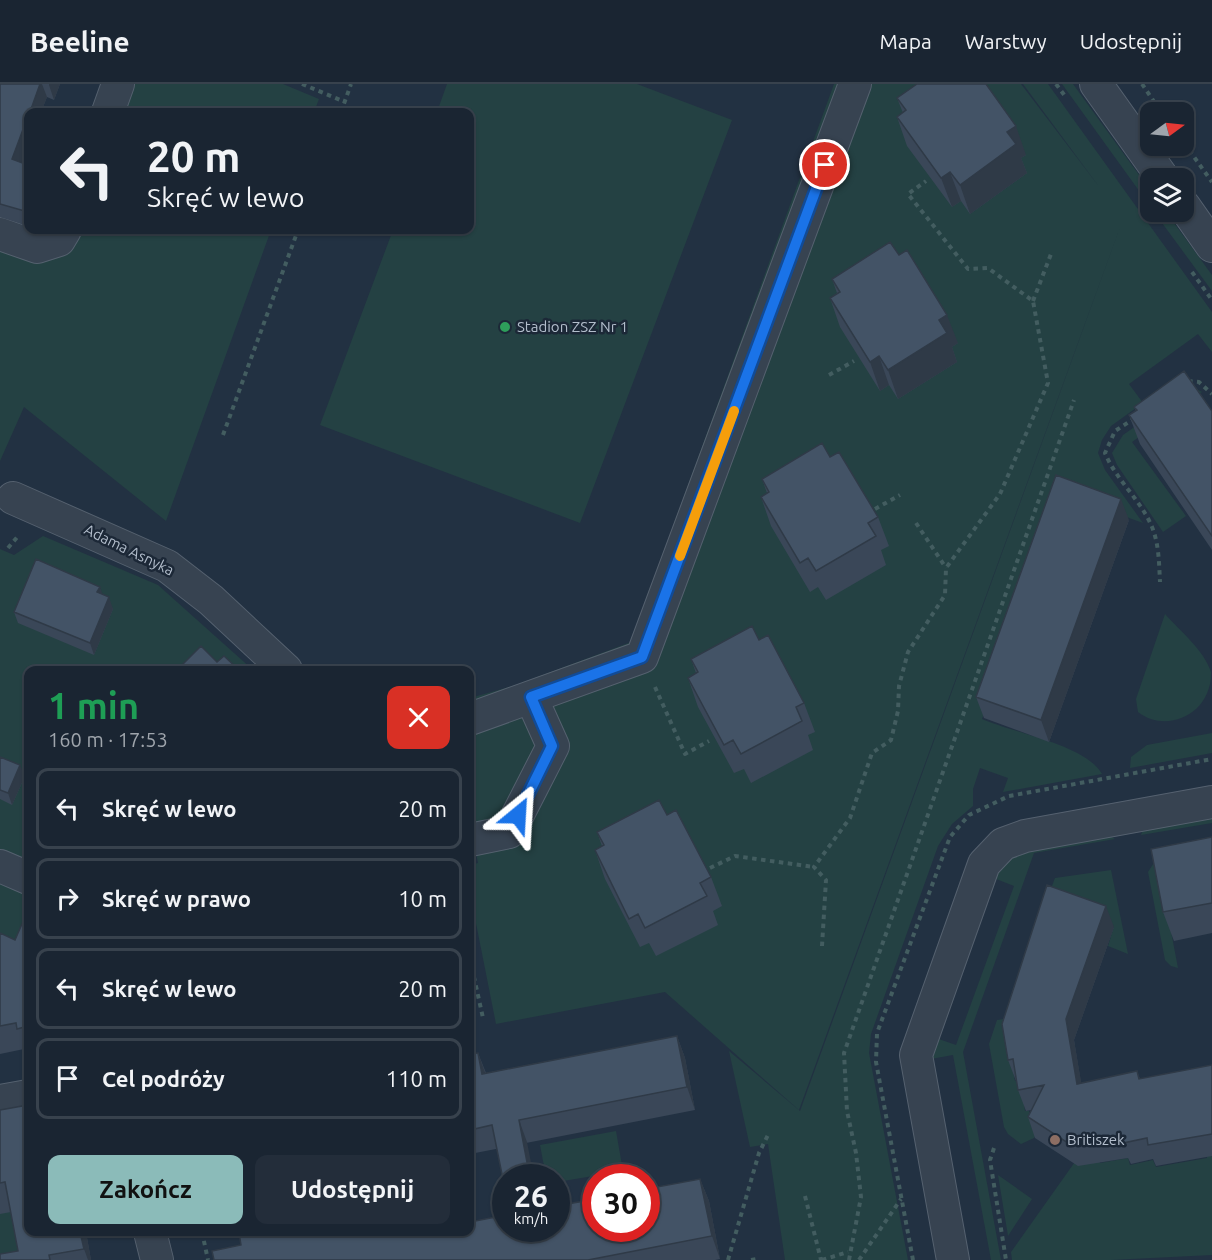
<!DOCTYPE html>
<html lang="pl">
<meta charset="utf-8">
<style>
body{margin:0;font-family:Ubuntu,sans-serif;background:#232d3a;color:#f1f3f6;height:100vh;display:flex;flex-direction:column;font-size:22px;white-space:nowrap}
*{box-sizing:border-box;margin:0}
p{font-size:20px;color:#9fa5ac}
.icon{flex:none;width:33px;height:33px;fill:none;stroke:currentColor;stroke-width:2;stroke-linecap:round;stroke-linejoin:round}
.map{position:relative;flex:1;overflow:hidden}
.side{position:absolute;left:24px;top:582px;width:450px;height:570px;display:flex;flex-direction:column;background:#1a2532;border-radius:12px;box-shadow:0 2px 4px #0004,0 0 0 2px #38424d}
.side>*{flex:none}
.top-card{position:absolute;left:24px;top:24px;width:450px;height:126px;border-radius:12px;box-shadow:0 2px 4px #0004,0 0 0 2px #38424d;background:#1a2532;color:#f1f3f6;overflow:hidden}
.needle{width:39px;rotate:75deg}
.tools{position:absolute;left:1140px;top:18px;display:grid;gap:12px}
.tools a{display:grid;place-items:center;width:54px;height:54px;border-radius:12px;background:#1a2532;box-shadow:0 2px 4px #0004,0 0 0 2px #38424d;font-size:30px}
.speed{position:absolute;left:492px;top:1080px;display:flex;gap:12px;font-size:30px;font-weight:700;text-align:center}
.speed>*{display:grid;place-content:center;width:78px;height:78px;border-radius:50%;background:#1a2532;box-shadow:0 2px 4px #0004,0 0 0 2px #38424d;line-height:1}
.speed small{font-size:15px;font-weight:400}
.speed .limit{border:9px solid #d22;background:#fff;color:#111}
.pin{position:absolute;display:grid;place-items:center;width:51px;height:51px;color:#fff;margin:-26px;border:3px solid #fff;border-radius:50%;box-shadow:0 2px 6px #0007}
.me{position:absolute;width:66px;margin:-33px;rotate:27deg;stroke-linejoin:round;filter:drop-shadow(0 0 4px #0008)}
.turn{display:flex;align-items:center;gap:21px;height:126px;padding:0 24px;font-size:27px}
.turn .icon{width:78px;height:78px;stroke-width:2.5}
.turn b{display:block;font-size:42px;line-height:51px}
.round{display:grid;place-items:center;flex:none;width:63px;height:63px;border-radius:12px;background:#232d3a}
.headline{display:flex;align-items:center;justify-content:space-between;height:102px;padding:0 24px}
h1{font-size:36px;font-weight:700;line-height:45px;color:#1e9e55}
.button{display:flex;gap:12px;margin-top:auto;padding:12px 24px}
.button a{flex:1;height:69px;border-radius:12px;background:#8bbbb9;color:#111;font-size:24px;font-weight:700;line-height:69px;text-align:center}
.button a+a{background:#232d3a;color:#f1f3f6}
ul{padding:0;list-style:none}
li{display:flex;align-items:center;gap:18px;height:81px;margin:0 12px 9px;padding:0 12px;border:3px solid #38424d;border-radius:12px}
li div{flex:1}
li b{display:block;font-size:22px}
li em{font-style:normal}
header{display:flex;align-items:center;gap:36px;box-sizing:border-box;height:84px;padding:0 30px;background:#1a2532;border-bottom:2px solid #38424d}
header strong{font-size:28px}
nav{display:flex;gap:33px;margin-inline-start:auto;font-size:21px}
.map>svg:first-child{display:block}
</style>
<header>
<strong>Beeline</strong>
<nav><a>Mapa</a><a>Warstwy</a><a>Udostępnij</a></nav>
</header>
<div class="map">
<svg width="1212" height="1176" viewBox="0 0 1212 1176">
<rect width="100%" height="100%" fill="#223142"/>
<path fill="#244143" d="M132,0h151l36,15 -5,13h-192z
M447,0h190l95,36 -152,403 -260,-98 73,-195h77v-118h-33z
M834,0h187l79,104 -77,-104h25l164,228v40l-14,-18 -69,50 14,19 -32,23 -9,14 -4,13 7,17 38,53 -80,-29 -81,225c31,14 103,25 120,55l-99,18 5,-14 -28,-10 -7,21v17l-21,18 -14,22 -67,188 -2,19 39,207h-123l-17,-116 -18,3 -21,-96 71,60 323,-892 -324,891 -134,-118 -169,32 -26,-131v-28l8,-2 -8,-40v-125l46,-13 115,-43z
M1062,0h11l77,106v16z
M1154,128h12l46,63v16z
M78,146h193l-105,291 -142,-114 -24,54v-216z
M1195,304l7,4 -70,50 54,74 -23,16 -46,-67 -5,-12 11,-18 64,-45z
M43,452l115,49 95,85h-225v192l-28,-12v-301l14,6z
M1165,530c15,17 39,36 46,58 1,43 -45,62 -73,40l-2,-13z
M1212,649v20l-82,15 1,-11 16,-12z
M1212,730v9l-71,12 3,-8z
M1109,751l6,4 -81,14 -71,199 38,208h-10l-38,-205 -22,4 2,-22 23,8 58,-159 -23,-9 25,-26z
M1157,774l21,110 -7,-2 -6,-6 -17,-88z
M1111,786l17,84 -20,-8 6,-20 -59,-21 -21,28 21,-55z
M0,800l28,12v60l-28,63z
M1018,933l-11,21 8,43h6l4,30h4l3,15 7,4 -5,8 -13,6 -13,-10 -4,-7 -15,-83 8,-24z
M0,1041l28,122 -28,13z
M616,1047l7,40 -66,11 -1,-4 -10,-1 -6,-32z
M1212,1068v103l-101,5h-99l-1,-8 66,-93 22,1 1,3 28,-5 2,7 23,-5 3,7 51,-9v-5z
M998,1091l34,24 -24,37z"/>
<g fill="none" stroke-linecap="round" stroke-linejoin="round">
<defs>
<path id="minor" d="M1096,0l67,94
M108,28l10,-28
M1184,122l28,40
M0,150l37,13 22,-7 6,-10
M13,414l154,68 44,34 75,70
M470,635l172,-62 213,-573
M470,756l39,-8 44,-86 -22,-49
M0,782l28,12
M0,1017l28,-5
M150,1148l7,28
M953,1176l-37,-205 68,-191 19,-20 22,-8 187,-34"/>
</defs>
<use href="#minor" stroke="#55616f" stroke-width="34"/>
<path stroke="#435d60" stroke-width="4" stroke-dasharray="4.5 4.5" stroke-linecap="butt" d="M302,0l43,18
M1056,0l9,12
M1142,0l19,28
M341,28l10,-28
M1184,59l28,39
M1143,120l9,13
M1192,188l20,28
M1033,217l18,-47
M829,291l25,-14
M1188,297l11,1 13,12
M1135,334l-20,13 -10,22c11,27 36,47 47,74 7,17 7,36 8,55
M223,351l75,-205
M875,425l25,-14
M916,439l30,45
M8,464l11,-13
M655,603l30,67 24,-13
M710,784l25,-12 79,11
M822,862l4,-66 -12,-13 36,-49 22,-65 19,-13 7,-29 1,-25 9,-34 37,-57 1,-27 54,-74 48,-111 -15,-82 -45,-33 -20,1 -60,-75 18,-13
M470,875l13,59
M994,1064l-4,12 16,100
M805,1112l16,64
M202,1148l6,28
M728,1176l31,-107 9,-18
M751,1176l6,-1
M822,1176l26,-8
M849,1176l12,-63 -5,-44 -9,-42 -3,-58 230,-653
M859,1176l42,-61
M913,1176l-37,-198 1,-29 73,-196 19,-22 40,-19 203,-37"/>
<use href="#minor" stroke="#374351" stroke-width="32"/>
</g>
<path fill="#3a4758" d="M0,0h60l-6,16 -7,-3 -6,15h-13l-6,50 6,3v61l-28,-9z
M897,14l129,57 -5,3 6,15 -57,41 -9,-13 -9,6 -45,-61 -10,-29 6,-4z
M832,195l126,64 -6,4 5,15 -59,37 -9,-14 -9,6 -40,-64 -10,-29 7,-5z
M1134,323l78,4v139l-72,-106 -11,-29 7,-4z
M830,373l48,60 11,29 -8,4 5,15 -60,35 -8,-13 -8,5 -39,-66 -10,-29 6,-4 -5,-14z
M1129,436l-80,222 -65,-24 -8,-21z
M103,510l10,15 -19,46 -76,-32 -4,-11z
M759,556l45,63 11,29 -7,3 5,15 -62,33 -7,-14 -10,4 -36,-66 -10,-29 8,-5 -5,-14z
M0,673l25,19 -13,29 -12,-6z
M667,731l44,62 11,29 -9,5 5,14 -62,31 -7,-13 -9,4 -35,-68 -10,-29 7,-4 -5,-14z
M1212,753v96l-38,8 -11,-29z
M28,826v144l-2,1 -2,-6 -24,5v-121l15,7z
M1114,843l-40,113 7,43 56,-12 3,8 72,-14v91l-56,10 -3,-7 -22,5 -3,-6 -50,8 -43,-28 -7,-21 3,-7 -5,1 -8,-21 -1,-9h-1l-8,-21z
M677,952l8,22 10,52 -225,44v-100l8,-1 8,20z
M0,1046l86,102 5,28h-91l18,-9 -7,-39 -11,2z
M700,1095l9,22 11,58 -5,1h-501l27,-15 3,-13h150l1,5z"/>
<path fill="#2f3a47" d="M40,0h2l5,13 -6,15h-11z
M49,0h11l-6,16 -5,-15z
M28,32v30l-10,28 -6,-15z
M1016,42l10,29 -5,3 6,15 -57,41 -10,-29 47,-53z
M950,88l11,29 -9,6 -11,-29z
M947,231l11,28 -6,4 5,15 -59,37 -10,-29 51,-50z
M879,272l10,29 -9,6 -10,-29z
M1121,415l8,21 -80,222 -8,-22z
M100,503l4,11 -7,-6z
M109,513l4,12 -19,46 -4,-12z
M20,681l5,11 -13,29 -4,-12z
M1106,822l8,21 -40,113 11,65 -8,-21 -11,-65z
M677,952l8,22 10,52 -8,-23z
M478,969l8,22 -4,-1z
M519,1036l8,22 7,36h-4z
M700,1095l9,22 11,58 -8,-23z
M80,1148h6l5,28h-3l-4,-11z
M390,1148h4l5,28 -8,-23z"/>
<path fill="#435366" stroke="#2f3a47" stroke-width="1.5" d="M0,0h40l-10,28h-2v4l-16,43 16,6v47l-28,-8z
M917,0h69l30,42 -9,6 9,12 -56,41 -10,-13 -9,6 -44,-61 9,-7 -9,-12z
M890,158l9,13 8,-5 40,65 -8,5 8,13 -59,37 -9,-14 -9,6 -40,-64 10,-6 -8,-13z
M1184,287l28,40v125l-83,-121 8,-5 -3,-3z
M822,359l8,14 9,-5 39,65 -10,6 8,13 -60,35 -8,-13 -8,5 -39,-66 8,-5 -7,-13z
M1056,391l65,24 -80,221 -65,-23z
M36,475l64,28 -3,5 12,5 -19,46 -76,-31z
M752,542l7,14 9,-5 36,68 -8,4 6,14 -61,33 -8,-14 -9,5 -36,-67 10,-6 -7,-13z
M201,562l16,16 7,-6 15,14h-62z
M0,673l20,8 -12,28 -8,-3z
M659,716l8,15 9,-5 35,67 -11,6 7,13 -62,32 -7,-14 -9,5 -34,-69 9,-5 -7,-13z
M1212,753v66l-49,9 -12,-63z
M1047,801l59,21 -40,113 11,65 60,-13 2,8 73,-14v69l-64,11 -1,-7 -24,5 -1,-7 -51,9 -43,-28 16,-32 -26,5 -5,-31 -5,1 -6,-36z
M28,826v116l-11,3 -1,-6 -16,3v-93l15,7z
M677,952l10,51 -168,33 11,58h-24v16l-14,-69 -22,5v-76l8,-1 4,21z
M28,1021v127h52l4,17 -35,6 1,5h-50v-6l18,-3 -13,-69 -5,1v-73z
M700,1095l12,57 -124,24h-374l-2,-9 29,-6 -2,-12 5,-1h146l1,5 31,-5h48v-10l36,-7v13h50v-22l40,-7v29h50v-39z"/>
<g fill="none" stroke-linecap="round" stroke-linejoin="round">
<defs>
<path id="route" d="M518,731l34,-69 -21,-49 111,-40 183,-492"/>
</defs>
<use href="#route" stroke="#114b97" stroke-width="15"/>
<use href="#route" stroke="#1a73e8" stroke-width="10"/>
<path stroke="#f59e0b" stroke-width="10" d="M680,472l54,-145"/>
</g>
<circle fill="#2e9e5b" stroke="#1c2837" stroke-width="2" cx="505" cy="243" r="6"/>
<circle fill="#8d6e63" stroke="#1c2837" stroke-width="2" cx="1055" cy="1056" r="6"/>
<g text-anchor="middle" stroke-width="5" stroke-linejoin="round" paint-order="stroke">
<g font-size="15" fill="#b3becc" stroke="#1c2837" text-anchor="start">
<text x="517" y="248">Stadion ZSZ Nr 1</text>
<text x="1067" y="1061">Britiszek</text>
</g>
<g font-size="15" fill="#b3becc" stroke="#1c2837">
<text transform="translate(129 466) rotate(26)" y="5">Adama Asnyka</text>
</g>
</g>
</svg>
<div class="tools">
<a><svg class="needle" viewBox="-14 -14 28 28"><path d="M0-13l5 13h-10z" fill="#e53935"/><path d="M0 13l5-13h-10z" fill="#9fa5ac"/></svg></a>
<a><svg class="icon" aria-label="layers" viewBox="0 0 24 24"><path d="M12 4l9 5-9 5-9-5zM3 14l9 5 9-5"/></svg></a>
</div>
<div class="speed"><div>26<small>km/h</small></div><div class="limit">30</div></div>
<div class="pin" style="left:825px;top:81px;background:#d93025"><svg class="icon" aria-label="arrive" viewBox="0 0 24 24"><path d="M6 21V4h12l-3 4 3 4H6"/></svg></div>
<svg class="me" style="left:518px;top:731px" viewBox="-20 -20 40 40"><path d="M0-17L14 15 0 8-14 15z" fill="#1a73e8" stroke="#fff" stroke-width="4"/></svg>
<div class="top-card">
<div class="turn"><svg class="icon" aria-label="left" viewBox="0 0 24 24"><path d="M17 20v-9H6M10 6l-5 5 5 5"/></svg><div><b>20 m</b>Skręć w lewo</div></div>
</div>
<section class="side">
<div class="headline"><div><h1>1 min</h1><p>160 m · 17:53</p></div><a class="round" style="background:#d93025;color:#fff"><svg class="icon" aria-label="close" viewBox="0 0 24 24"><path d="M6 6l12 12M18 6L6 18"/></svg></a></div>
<ul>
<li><svg class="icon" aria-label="left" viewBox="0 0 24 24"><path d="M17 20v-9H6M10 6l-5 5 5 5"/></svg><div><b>Skręć w lewo</b></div><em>20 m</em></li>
<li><svg class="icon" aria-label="right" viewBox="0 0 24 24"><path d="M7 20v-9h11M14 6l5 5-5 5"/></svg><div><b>Skręć w prawo</b></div><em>10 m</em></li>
<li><svg class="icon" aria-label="left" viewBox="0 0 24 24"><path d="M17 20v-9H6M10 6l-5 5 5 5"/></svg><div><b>Skręć w lewo</b></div><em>20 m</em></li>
<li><svg class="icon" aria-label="arrive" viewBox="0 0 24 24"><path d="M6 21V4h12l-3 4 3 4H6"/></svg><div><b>Cel podróży</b></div><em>110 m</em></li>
</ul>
<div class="button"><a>Zakończ</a><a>Udostępnij</a></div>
</section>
</div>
